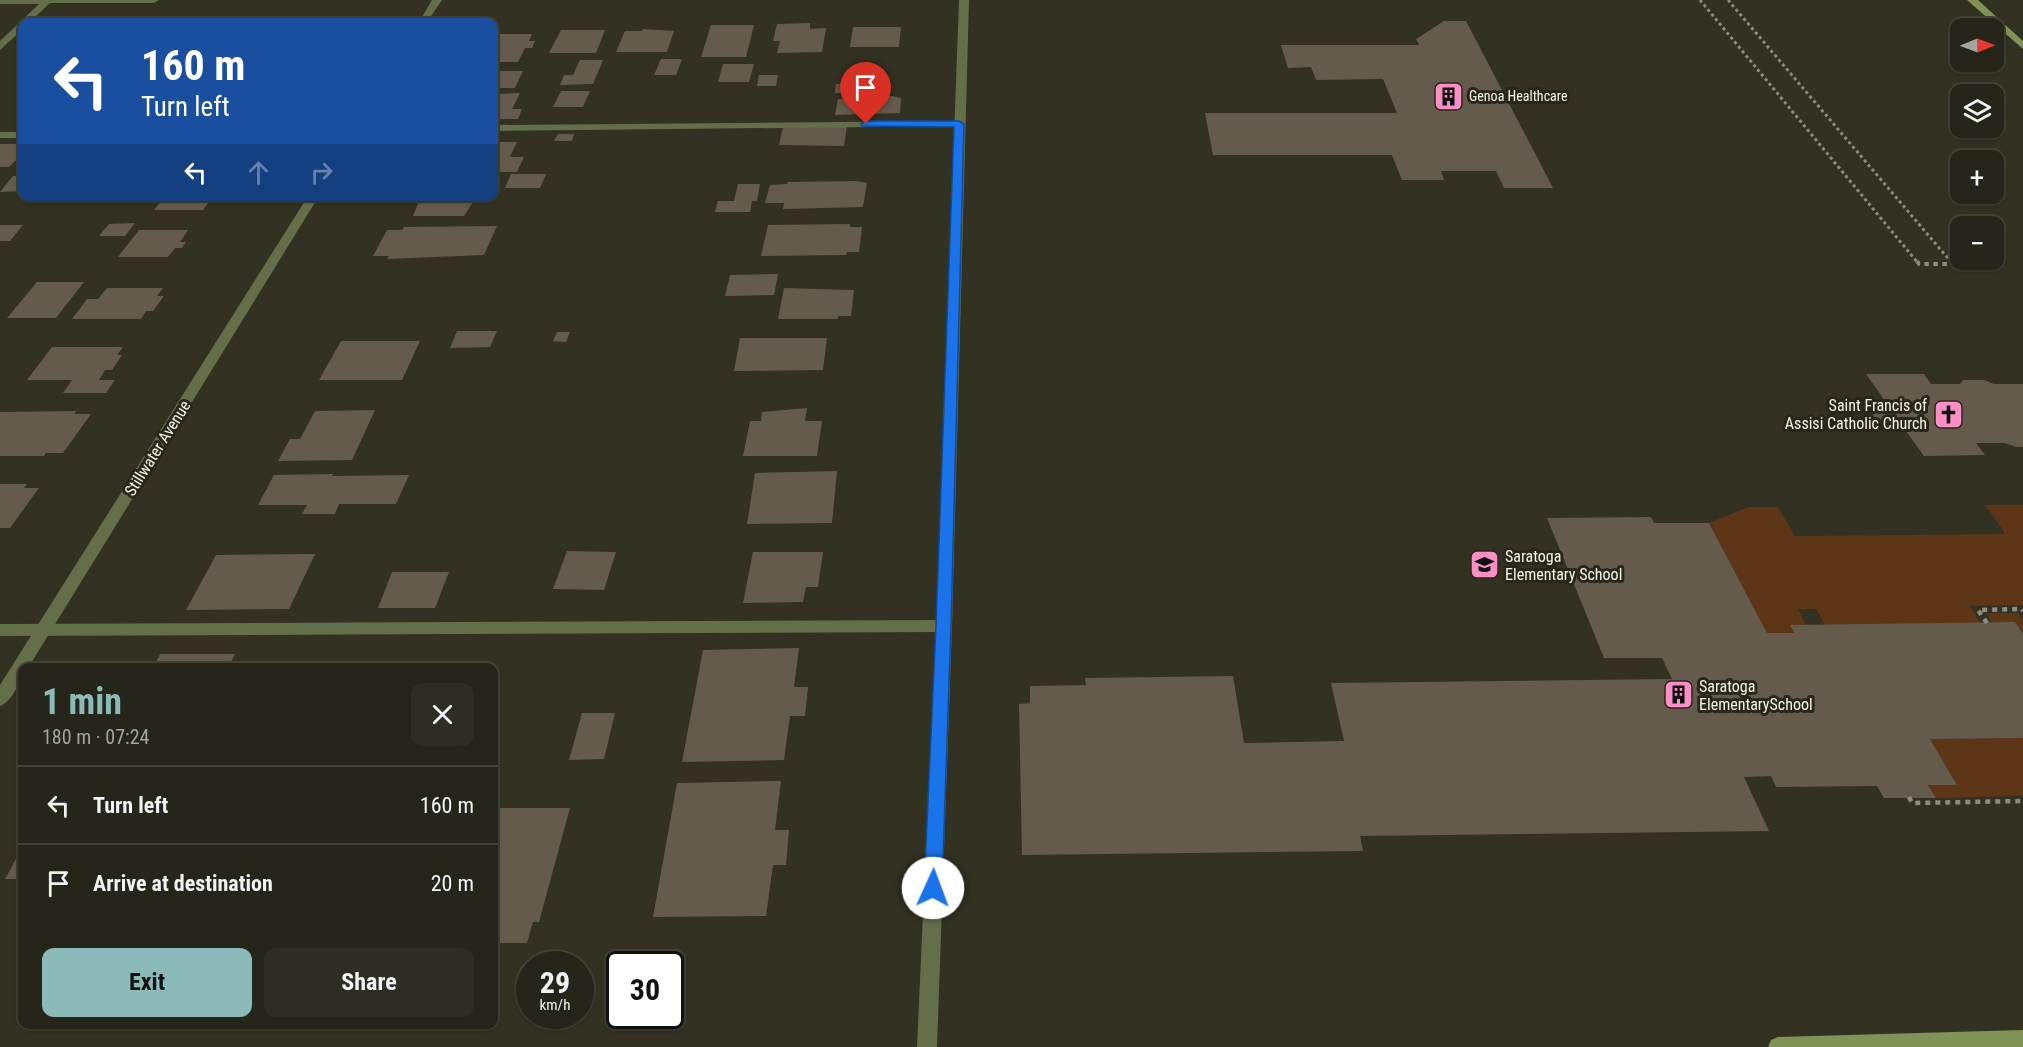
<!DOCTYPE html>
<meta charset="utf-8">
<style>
body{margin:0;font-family:"Roboto Condensed",sans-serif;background:#2e2d22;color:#f1f3f6;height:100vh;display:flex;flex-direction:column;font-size:22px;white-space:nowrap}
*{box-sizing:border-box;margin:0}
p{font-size:20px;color:#a4a5a2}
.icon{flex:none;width:33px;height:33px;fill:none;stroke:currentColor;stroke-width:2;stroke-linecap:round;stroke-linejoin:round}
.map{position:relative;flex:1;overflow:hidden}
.drawer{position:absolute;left:18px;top:663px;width:480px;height:366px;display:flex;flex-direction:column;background:#262519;border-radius:12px;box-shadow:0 2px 4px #0004,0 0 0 2px #424238}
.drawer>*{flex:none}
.guide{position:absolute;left:18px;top:18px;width:480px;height:183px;border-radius:12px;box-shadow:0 2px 4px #0004,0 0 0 2px #424238;background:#1a4fa0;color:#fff;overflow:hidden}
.needle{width:39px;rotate:89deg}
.fabs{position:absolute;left:1950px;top:18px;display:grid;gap:12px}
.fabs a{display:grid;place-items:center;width:54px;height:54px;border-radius:12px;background:#262519;box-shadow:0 2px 4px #0004,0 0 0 2px #424238;font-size:30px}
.speed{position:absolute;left:516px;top:951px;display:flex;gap:12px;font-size:30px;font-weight:700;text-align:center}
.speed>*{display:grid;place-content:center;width:78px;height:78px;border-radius:50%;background:#262519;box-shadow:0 2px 4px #0004,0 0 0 2px #424238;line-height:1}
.speed small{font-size:15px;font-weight:400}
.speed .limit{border:3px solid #111;border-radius:9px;background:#fff;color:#111}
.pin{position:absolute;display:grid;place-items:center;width:51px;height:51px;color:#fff;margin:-62px -26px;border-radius:50% 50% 50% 0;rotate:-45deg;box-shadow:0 0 6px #0007}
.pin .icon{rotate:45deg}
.me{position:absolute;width:66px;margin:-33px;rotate:2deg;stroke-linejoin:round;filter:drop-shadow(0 0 4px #0008)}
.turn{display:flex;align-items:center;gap:21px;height:126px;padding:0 24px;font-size:27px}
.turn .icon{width:78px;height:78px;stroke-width:2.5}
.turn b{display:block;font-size:42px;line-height:51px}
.lanes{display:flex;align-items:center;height:57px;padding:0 24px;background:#0003;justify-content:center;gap:30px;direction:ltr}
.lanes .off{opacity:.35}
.round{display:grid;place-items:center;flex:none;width:63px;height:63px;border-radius:12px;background:#2e2d22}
.head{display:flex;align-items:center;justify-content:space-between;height:102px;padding:0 24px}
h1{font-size:36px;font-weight:700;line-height:45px;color:#8bbbb9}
.button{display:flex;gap:12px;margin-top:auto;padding:12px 24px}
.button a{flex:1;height:69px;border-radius:12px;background:#8bbbb9;color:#111;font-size:24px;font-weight:700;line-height:69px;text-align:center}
.button a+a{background:#2e2d22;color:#f1f3f6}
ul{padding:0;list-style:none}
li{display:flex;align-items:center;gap:18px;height:78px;padding:0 24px;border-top:2px solid #424238}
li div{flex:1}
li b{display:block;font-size:22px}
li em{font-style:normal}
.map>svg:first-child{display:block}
</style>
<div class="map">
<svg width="2023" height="1047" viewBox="0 0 2023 1047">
<rect width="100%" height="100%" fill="#333121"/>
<path fill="#5d3517" d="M1985,505h38v100l-53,1 11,17 -156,2 -9,-16h-18l8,16h-16l4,8h-27l-58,-110 39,-16h30l17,29 209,-2 -1,-4z
M1986,613h32l5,7v14l-8,-12 -23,1z
M2023,738v58l-87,2 -8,-13h29l-27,-46z"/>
<path fill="#655b4c" d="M1444,21h22l87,167h-49l-8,-17h-55l3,9h-42l-10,-25h-179l-8,-42h192l-14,-34 -67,1 -5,-13 -23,1 -7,-23h138l-3,-6z
M810,23v6l16,-1 -4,24 -45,1 3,-12h-7l4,-17z
M711,25h43l-8,32h-45z
M853,27h48l-2,20h-49z
M643,29l31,2 -7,21h-51l9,-21h17z
M561,30h44l-9,23h-47z
M494,34h38l-3,7h6l-3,7h-7l-7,14h-24z
M661,59h21l-6,16h-22z
M580,60h23l-10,24 -33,1 4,-10h9z
M723,64h31l-5,18h-31z
M494,71h29l-8,17h-21z
M759,75h19l-2,11h-19z
M836,84h24l-2,9h-23z
M561,91h29l-7,16h-30z
M520,93l-8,16h10l-4,10h-24v-25z
M892,96l9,2 -1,15 -65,2 3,-16h13v-2z
M847,126l-3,20 -65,-1 4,-18z
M558,134h16l-2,7h-18z
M494,139h5l-1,3h19l-7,15h14l-7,15h-23z
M0,144h22v10l-13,13h-9z
M511,174h35l-6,14h-35z
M13,176h9v15l-22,1z
M856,181l11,2 -4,24 -80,2 1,-6h-19l5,-18 17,-1 1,-2z
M738,184h22l-3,17h-5l-2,11h-35l3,-11h16z
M165,196h53l-4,6h-5l-6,8h-49z
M421,196h56l-13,20h-51z
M135,223l-10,13h-26l10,-12z
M850,224v3h12l-3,25h-12l-1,3 -85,1 7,-31z
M0,225h23l-13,16h-10z
M497,226l-13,29 -97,4 2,-3h-16l14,-26h15l2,-3z
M139,230h49l-8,12h6l-4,6h-7l-7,9h-50z
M778,274l-4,21 -49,1 5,-21z
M37,282h47l-28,36h-49z
M107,288h56l-6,8h7l-11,15h-7l-5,8h-69l15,-20h11z
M784,288l70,2 -3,26h-13v3h-60z
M457,331h40l-7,16 -40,1z
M557,332h13l-4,10 -13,-1z
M740,338h87l-4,32 -89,1z
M341,341h79l-18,39h-83z
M52,347h71l-6,8h5l-10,15h-7l-6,10h16l-9,13h-43l9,-13h-45z
M1866,374h58l7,10h29l3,-4h21l10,4h29v63h-7l-11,-4h-29l9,12 -61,1 -26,-36h-21l-9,-12h22z
M807,408l-2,13h17l-5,35h-74l7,-35h11l1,-9z
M375,410l-23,50 -74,1 12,-22h10l15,-28z
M76,411l-2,3h17l-28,39h-17l-2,3h-44v-44z
M837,471l-5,52 -85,1 8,-51z
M333,474l-1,2 77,-1 -13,29h-57l-4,10h-33l5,-9h-49l16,-30z
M0,484h27l-3,4h15l-29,40h-10z
M1651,517l3,6h55l58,110h27l-4,-8 225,-3 8,12v104l-93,1 27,46h-29l8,13h-52l-7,-12 -101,1 -5,-11 -27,1 25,54 -409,5 3,15 -341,4 -3,-151 11,-1v-17l56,-1 -1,-7 148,-2 11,67 100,-2 -13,-58 341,-4 -10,-21h-58l-57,-140z
M567,551l49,1 -12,38 -51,-1z
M753,552h70l-5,35h-12l-3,15 -60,1z
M315,554l-26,55 -103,1 30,-55z
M392,572h57l-14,36h-57z
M799,648l-5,39h14l-3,29h-15l-6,44 -102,2 21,-112z
M160,654h75l-7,14h-75z
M582,713h33l-11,46 -35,1z
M781,781l-6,49h14l-3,35h-13l-7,51 -113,1 24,-134z
M494,808h76l-31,114h-6l-6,21h-33z
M22,848v31h-17z"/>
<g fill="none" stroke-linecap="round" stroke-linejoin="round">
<path stroke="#8e8c7f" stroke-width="3" stroke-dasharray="3 3" stroke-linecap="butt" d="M1700,0l218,263
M1728,0l224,263
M203,22l5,-5"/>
<path stroke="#8e8c7f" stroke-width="4" stroke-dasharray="4.5 4.5" stroke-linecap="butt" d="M1917,261l2,3h34l-2,-3"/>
<path stroke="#8e8c7f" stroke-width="4.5" stroke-dasharray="5 5" stroke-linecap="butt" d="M1987,623l-9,-13 44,-1 1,2
M1909,797l3,6 111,-2"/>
<path fill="#646f4a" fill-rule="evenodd" d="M959,121l5,3 -1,2 -469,5v-6z
M0,132h22v6h-22z
M944,620l6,2 2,4 -2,4 -6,2 -944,4v-12z"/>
<path fill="#646f4a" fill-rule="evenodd" d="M0,0h159l-5,3h-104l-20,19h-8v8l-22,20v-9l39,-37h-39z
M432,0h10l-15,22h-8z
M959,0h10l-17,626 -15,421h-20l19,-421z
M308,196h11l-291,472h-6c0,12 -10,34 -22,38v-21z"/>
<path fill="#809256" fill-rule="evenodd" d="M1967,0h11l45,41v8z
M2023,1030v17h-255l3,-7 7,-3z"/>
</g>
<path fill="#1a73e8" stroke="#114b97" stroke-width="1.5" d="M866,121h93l5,3 -13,502 -9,262 -3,5 -6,3 -6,-3 -3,-5 12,-262 18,-499 -92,-1 -1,-2z"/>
<defs>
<symbol id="building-square" viewBox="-11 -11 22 22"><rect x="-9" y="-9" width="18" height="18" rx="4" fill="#fa8fc6" stroke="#2a2718"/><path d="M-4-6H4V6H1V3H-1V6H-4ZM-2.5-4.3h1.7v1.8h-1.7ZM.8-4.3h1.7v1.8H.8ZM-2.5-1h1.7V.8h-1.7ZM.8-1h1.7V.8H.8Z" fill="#111"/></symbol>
<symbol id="church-square" viewBox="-11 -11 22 22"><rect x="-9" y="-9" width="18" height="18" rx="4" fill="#fa8fc6" stroke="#2a2718"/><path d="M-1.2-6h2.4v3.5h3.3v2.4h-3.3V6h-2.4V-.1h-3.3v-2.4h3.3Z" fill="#111"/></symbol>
<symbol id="school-square" viewBox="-11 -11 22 22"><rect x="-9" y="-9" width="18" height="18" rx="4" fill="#fa8fc6" stroke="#2a2718"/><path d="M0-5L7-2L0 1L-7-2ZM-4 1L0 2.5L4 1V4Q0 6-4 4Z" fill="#111"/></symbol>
</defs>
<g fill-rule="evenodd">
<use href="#building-square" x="1432" y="80" width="33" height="33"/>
<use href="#church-square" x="1932" y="398" width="33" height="33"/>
<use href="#school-square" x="1468" y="548" width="33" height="33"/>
<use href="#building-square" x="1662" y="678" width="33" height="33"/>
</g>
<g text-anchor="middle" stroke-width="6" stroke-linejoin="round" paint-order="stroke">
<g font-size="14" fill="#f6f4ea" stroke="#2a2718" text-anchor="start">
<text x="1469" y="101">Genoa Healthcare</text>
</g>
<g font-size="16" fill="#f6f4ea" stroke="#2a2718" text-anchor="start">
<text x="1927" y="411" text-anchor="end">Saint Francis of<tspan x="1927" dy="18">Assisi Catholic Church</tspan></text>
<text x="1505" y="562">Saratoga<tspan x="1505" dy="18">Elementary School</tspan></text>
<text x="1699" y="692">Saratoga<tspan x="1699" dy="18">ElementarySchool</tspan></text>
</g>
<g font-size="16" fill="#f6f4ea" stroke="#2a2718">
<text transform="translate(157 448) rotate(-58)" y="6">Stillwater Avenue</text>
</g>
</g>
</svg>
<div class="fabs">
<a><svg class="needle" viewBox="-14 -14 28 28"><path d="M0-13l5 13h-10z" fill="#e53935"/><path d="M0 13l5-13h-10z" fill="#a4a5a2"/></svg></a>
<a><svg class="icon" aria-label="layers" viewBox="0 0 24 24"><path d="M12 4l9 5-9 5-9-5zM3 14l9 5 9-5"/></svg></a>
<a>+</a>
<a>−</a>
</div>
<div class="speed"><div>29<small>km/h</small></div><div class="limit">30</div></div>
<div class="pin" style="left:866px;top:124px;background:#d93025"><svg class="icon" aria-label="arrive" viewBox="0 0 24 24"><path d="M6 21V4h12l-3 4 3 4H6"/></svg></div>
<svg class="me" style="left:933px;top:888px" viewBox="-20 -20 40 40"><circle r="19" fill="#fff"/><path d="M0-13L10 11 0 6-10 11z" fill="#1a73e8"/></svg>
<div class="guide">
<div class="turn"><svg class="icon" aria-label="left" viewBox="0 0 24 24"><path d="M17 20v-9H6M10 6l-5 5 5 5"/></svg><div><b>160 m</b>Turn left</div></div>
<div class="lanes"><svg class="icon" aria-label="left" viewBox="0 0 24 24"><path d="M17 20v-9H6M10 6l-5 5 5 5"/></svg><svg class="icon off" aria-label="ahead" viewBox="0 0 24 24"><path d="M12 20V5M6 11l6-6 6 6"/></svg><svg class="icon off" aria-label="right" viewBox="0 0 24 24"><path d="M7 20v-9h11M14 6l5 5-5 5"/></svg></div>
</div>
<section class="drawer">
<div class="head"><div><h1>1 min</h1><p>180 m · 07:24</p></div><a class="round"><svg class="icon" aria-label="close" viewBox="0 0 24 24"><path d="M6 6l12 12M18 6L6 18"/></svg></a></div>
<ul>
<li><svg class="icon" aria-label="left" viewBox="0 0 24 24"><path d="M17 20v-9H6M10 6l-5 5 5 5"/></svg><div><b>Turn left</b></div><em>160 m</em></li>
<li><svg class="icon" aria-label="arrive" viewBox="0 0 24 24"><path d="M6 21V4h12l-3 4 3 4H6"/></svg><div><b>Arrive at destination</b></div><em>20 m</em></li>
</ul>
<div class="button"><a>Exit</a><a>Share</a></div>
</section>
</div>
